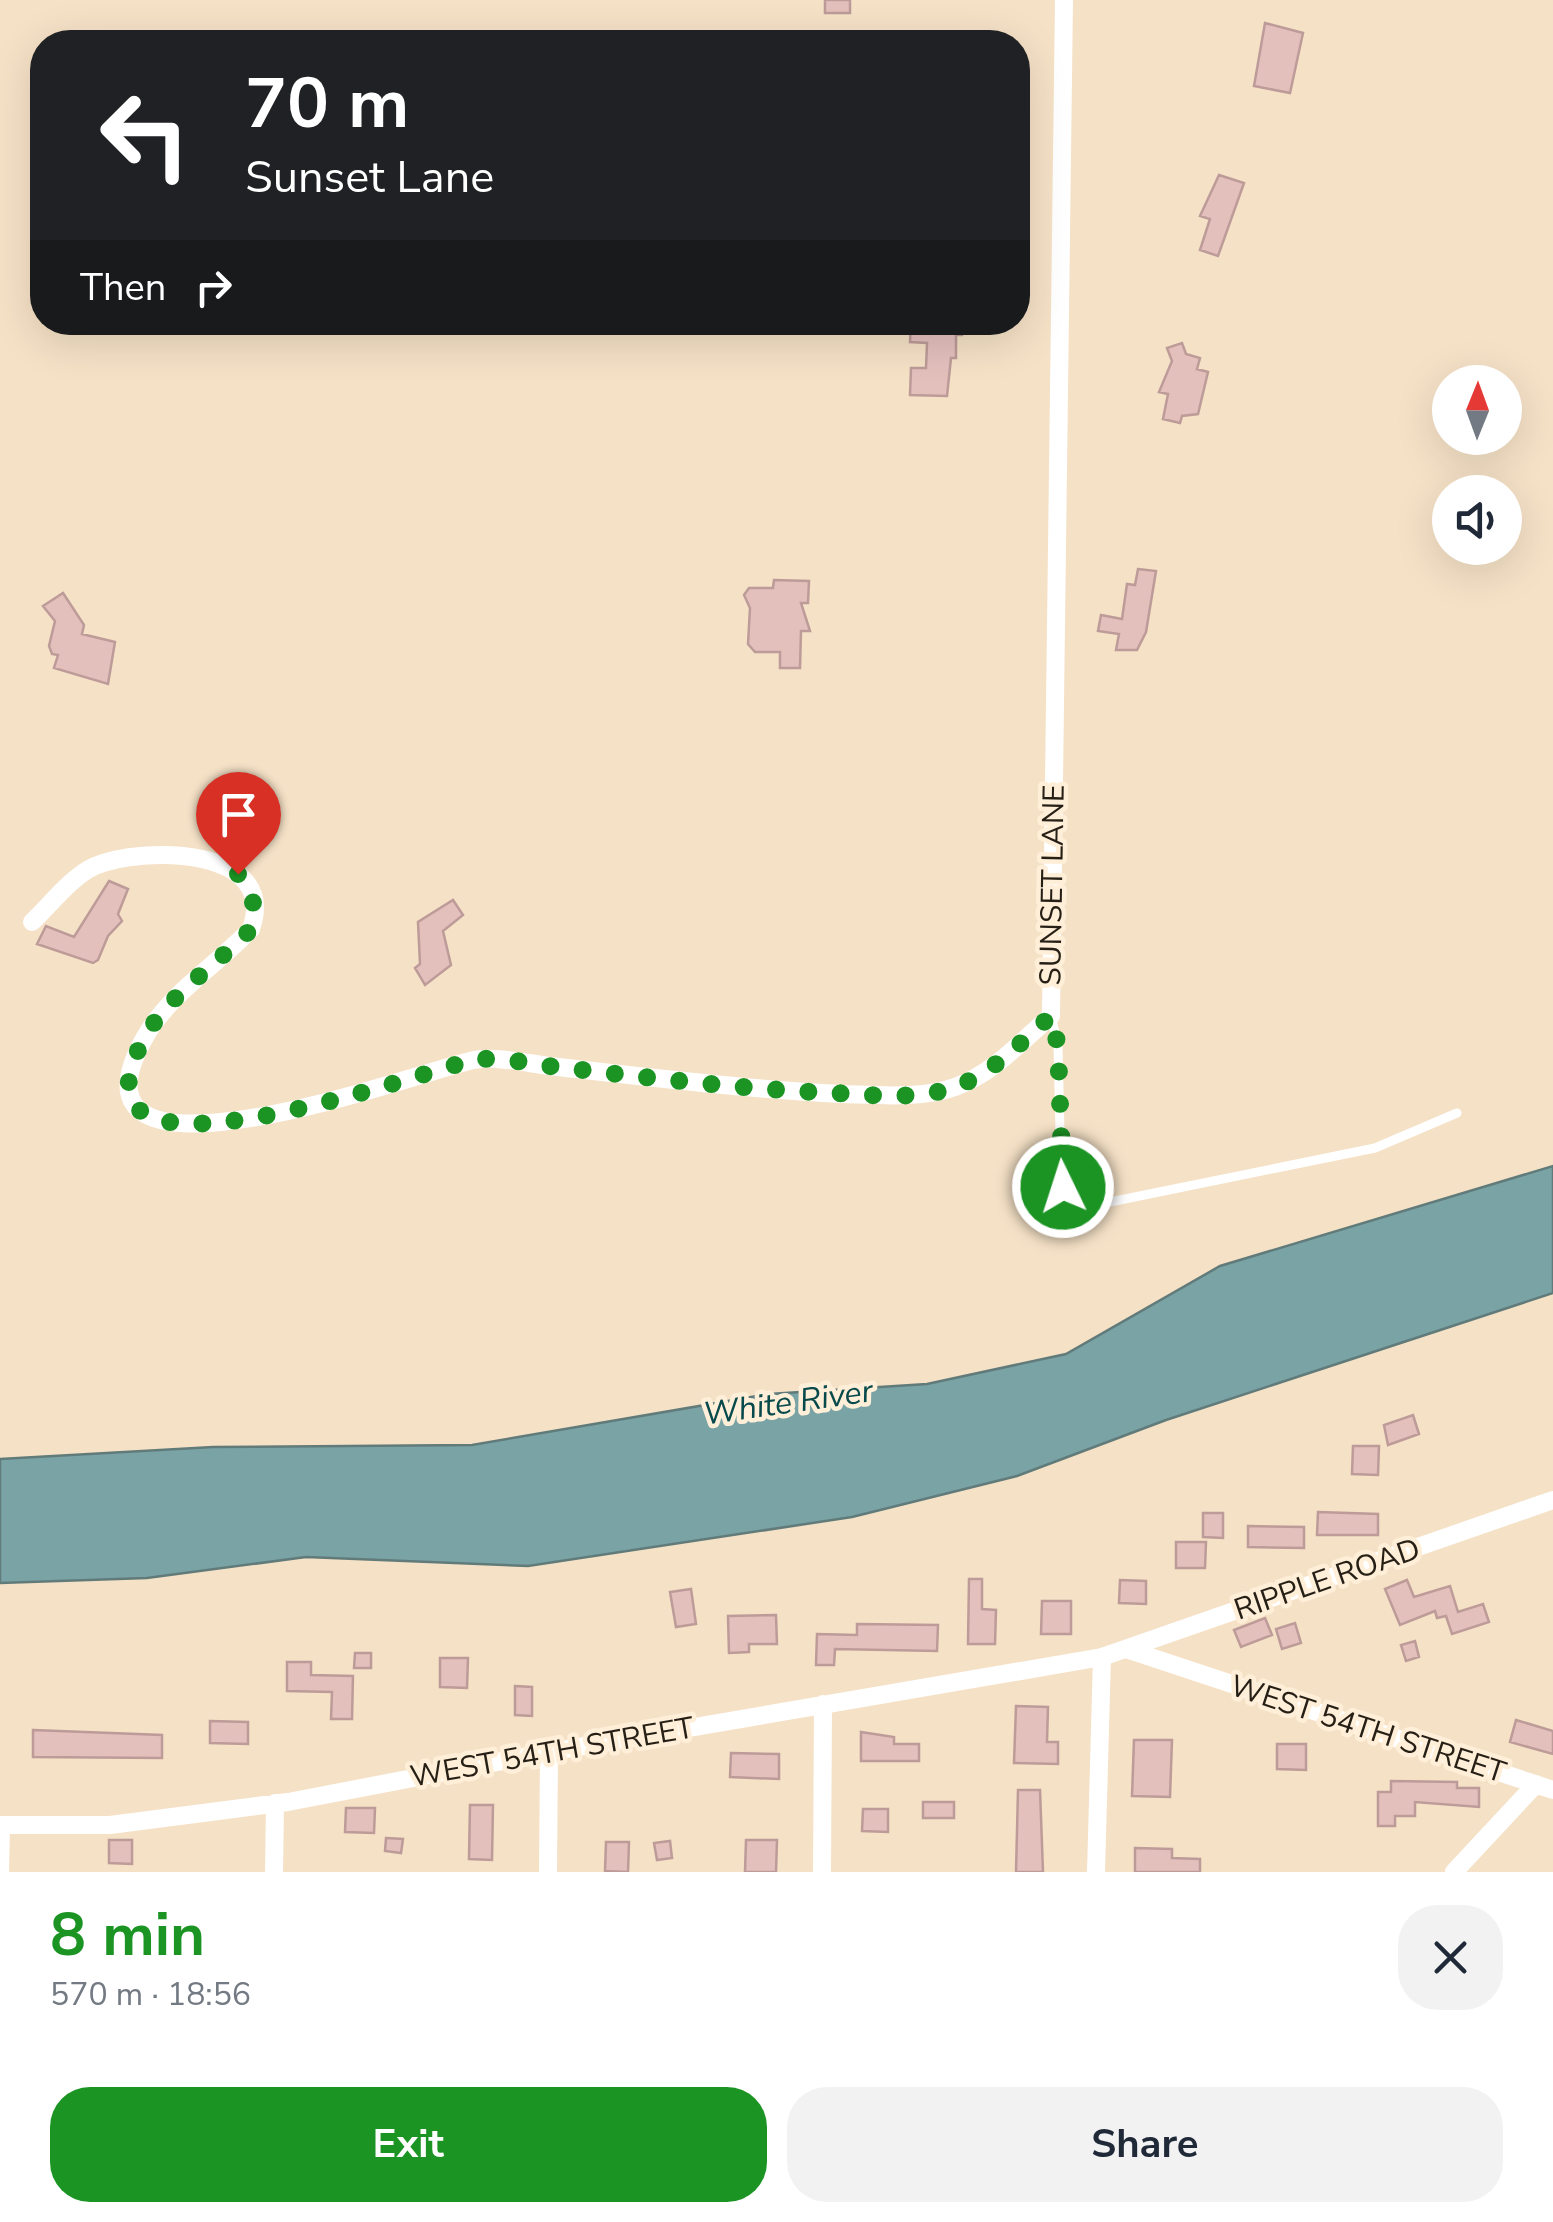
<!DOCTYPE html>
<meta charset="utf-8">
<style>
body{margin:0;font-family:"Nunito Sans",sans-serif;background:#f2f2f3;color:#1f2937;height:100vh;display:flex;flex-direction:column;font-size:38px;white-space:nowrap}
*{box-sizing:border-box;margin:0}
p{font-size:32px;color:#747a83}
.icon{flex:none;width:55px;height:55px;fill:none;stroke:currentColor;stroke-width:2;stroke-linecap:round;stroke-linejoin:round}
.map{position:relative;height:1872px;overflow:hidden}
.panel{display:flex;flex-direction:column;background:#fff;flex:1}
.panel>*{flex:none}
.banner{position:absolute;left:30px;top:30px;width:1000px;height:305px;border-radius:40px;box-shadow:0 10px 40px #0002;background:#202124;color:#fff;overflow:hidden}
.needle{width:65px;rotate:1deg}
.buttons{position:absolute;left:1432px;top:365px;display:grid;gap:20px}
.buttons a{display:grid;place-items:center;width:90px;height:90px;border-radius:50%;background:#fff;box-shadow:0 10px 40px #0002;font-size:50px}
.pin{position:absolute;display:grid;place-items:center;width:85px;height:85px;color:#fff;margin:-102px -42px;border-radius:50% 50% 50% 0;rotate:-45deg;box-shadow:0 0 10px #0007}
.pin .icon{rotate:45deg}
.me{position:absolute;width:110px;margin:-55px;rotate:356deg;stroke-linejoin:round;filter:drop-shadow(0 0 8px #0008)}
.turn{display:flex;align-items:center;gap:35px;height:210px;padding:0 50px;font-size:45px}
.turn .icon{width:130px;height:130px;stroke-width:2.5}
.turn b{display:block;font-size:70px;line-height:85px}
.then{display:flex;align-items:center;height:95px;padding:0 50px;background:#0003;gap:20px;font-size:38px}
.round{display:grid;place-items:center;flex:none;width:105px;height:105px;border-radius:40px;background:#f2f2f3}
.summary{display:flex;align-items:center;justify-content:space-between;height:170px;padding:0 50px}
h1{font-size:60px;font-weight:700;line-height:75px;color:#1b9424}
.primary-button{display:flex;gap:20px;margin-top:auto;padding:20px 50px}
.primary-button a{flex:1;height:115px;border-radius:40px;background:#1b9424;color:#fff;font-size:40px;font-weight:700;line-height:115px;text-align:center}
.primary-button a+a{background:#f2f2f3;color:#1f2937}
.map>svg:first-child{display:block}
</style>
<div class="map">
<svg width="1553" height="1872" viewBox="0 0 1553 1872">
<rect width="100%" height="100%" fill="#f5e1c6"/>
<path fill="#7aa3a6" stroke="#617b7a" stroke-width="2.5" d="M1553,1166v127l-387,127 -149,56 -165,41 -324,49 -222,-9 -159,21 -147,5v-124l213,-12 259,-2 297,-51 158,-10 139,-30 154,-88z"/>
<path fill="#e4c0bd" stroke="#bd9b98" stroke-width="2.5" d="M825,0h25v13h-25z
M1265,23l38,10 -13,60 -36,-7z
M1219,175l25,8 -26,73 -18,-6 10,-31 -10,-3z
M911,322h52l-1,13h-6v23h-5l-4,38 -37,-1 1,-27h15l1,-25 -17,-1z
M1182,343l4,11 14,4 -3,11 11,3 -10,42 -16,2 -2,7 -17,-4 5,-25 -9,-2 13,-31 -5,-13z
M1138,569l18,2 -10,61 -9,18h-21l3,-16 -21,-3 3,-16 21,4 5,-35 8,1z
M774,580l35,1 -1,22h-7l9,28h-9l-1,37h-20v-16h-25l-7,-8 2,-36 -6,-13 5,-7h24z
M63,593l21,32 -2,9 33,8 -7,42 -54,-16 4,-13 -6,-1 -3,-8 6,-25 -12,-15z
M109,881l19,8 -10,25 4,7 -14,15 -10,24 -5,3 -56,-19 9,-18 28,11z
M453,900l10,15 -20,16 8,34 -26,20 -10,-17 5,-4 -2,-42z
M1413,1415l6,19 -31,11 -4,-20z
M1353,1446h26l-1,29 -26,-1z
M1318,1512l60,2v21h-61z
M1203,1513h20v25l-20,-1z
M1248,1526l56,1v21l-56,-1z
M1176,1542h30l-1,26h-29z
M969,1579h13v30l14,1 -1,34h-27z
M1120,1580l26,1v23l-27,-1z
M1407,1580l7,17 36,-11 8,26 25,-8 6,18 -37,12 -6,-18 -9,2 -2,-7 -35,14 -15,-36z
M691,1589l5,35 -20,3 -6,-35z
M1042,1601h29v33h-30z
M776,1615l1,29h-28v8l-20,1 -1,-37z
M1265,1618l7,17 -31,12 -7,-17z
M1295,1623l6,20 -19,6 -6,-20z
M857,1624l81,1 -1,26 -102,-2 -1,16h-18l1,-31 40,1z
M1415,1641l4,16 -13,4 -5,-16z
M355,1653h16v15h-17z
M440,1658h28l-1,30 -27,-1z
M287,1662h24v13l42,1 -1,43h-21l1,-27 -45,-1z
M515,1686l17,1v29l-17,-1z
M1016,1706l32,1 -1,35h11v22l-44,-1z
M1516,1720l37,11v23l-43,-12z
M210,1721l38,1v22l-38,-1z
M33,1730l129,5v23l-129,-1z
M861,1732l33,5v7h25v17h-58z
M1134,1740h38l-2,57 -38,-1z
M1277,1744h29v26l-29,-1z
M731,1753l48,1v25l-49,-2z
M1391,1781l66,1v6h22v19l-64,-5v14h-20v10h-17v-34h13z
M1018,1790h22l3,82h-27z
M923,1802h31v16h-31z
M470,1805h23l-1,55 -23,-1z
M346,1808h29l-1,25 -29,-1z
M863,1809h25v23l-26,-1z
M386,1838l17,1 -2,14 -16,-2z
M109,1840h23v24l-23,-1z
M746,1840h31l-1,32h-31z
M670,1841l2,17 -15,2 -3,-17z
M606,1842h23l-1,30 -23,-1z
M1135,1848l37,1v9l28,1v13h-65z"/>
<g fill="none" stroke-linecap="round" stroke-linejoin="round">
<path stroke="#fff" stroke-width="9" d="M1051,1016l7,29 3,132 2,10 17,14 30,1 265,-54 82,-35"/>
<path stroke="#fff" stroke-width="18" d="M32,922c19,-18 40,-46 63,-56 47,-20 185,-20 156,63 -33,35 -82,65 -106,108 -99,175 281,32 329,23 22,-4 52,3 75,6 98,11 195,23 293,28 35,1 80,5 113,-7 40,-15 64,-44 96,-71l13,-1016
M1126,1649l427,141
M0,1825h110l178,-23 261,-50 553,-95 451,-157
M0,1872l1,-47
M274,1872l1,-69
M548,1872l1,-120
M822,1872l1,-168
M1096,1872l6,-215
M1454,1872l82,-88"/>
</g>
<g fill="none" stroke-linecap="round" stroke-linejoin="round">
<path stroke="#1b9424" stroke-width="18" stroke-dasharray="0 32.4" d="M238,874c13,19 21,33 13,55 -33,35 -82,65 -106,108 -99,175 282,32 329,23 22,-4 52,3 75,6 95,11 190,23 286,27 37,2 85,7 120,-6 40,-15 64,-44 96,-71l7,30 5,141"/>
</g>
<g text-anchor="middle" stroke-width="9" stroke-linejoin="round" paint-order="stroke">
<g font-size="30" fill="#261f15" stroke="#ffefd9">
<text transform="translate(1052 885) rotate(-89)" y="10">SUNSET LANE</text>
<text transform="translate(1327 1579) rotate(-19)" y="10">RIPPLE ROAD</text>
<text transform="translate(1368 1729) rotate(18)" y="10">WEST 54TH STREET</text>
<text transform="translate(552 1752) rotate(-10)" y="10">WEST 54TH STREET</text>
</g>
<g font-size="32" font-style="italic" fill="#08494c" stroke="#ffefd9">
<text transform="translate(788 1402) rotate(-8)" y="11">White River</text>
</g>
</g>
</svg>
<div class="buttons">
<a><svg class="needle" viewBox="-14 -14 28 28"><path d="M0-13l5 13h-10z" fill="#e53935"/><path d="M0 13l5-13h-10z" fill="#747a83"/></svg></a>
<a><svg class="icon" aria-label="sound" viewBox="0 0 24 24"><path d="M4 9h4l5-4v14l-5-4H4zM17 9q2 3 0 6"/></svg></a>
</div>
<div class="pin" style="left:238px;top:874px;background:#d93025"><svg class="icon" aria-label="arrive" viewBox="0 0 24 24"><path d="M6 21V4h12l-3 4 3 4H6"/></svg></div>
<svg class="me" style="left:1063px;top:1187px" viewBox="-20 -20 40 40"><circle r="17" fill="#1b9424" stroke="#fff" stroke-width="3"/><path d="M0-11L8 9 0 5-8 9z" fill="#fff"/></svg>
<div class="banner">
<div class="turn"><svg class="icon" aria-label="left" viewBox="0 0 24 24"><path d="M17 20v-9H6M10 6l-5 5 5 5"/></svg><div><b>70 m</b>Sunset Lane</div></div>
<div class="then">Then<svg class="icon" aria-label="right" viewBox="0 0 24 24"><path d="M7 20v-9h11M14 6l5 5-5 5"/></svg></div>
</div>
</div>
<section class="panel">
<div class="summary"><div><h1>8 min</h1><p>570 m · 18:56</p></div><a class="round"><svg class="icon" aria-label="close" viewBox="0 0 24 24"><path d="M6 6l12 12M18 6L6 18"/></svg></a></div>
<div class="primary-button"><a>Exit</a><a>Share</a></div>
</section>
